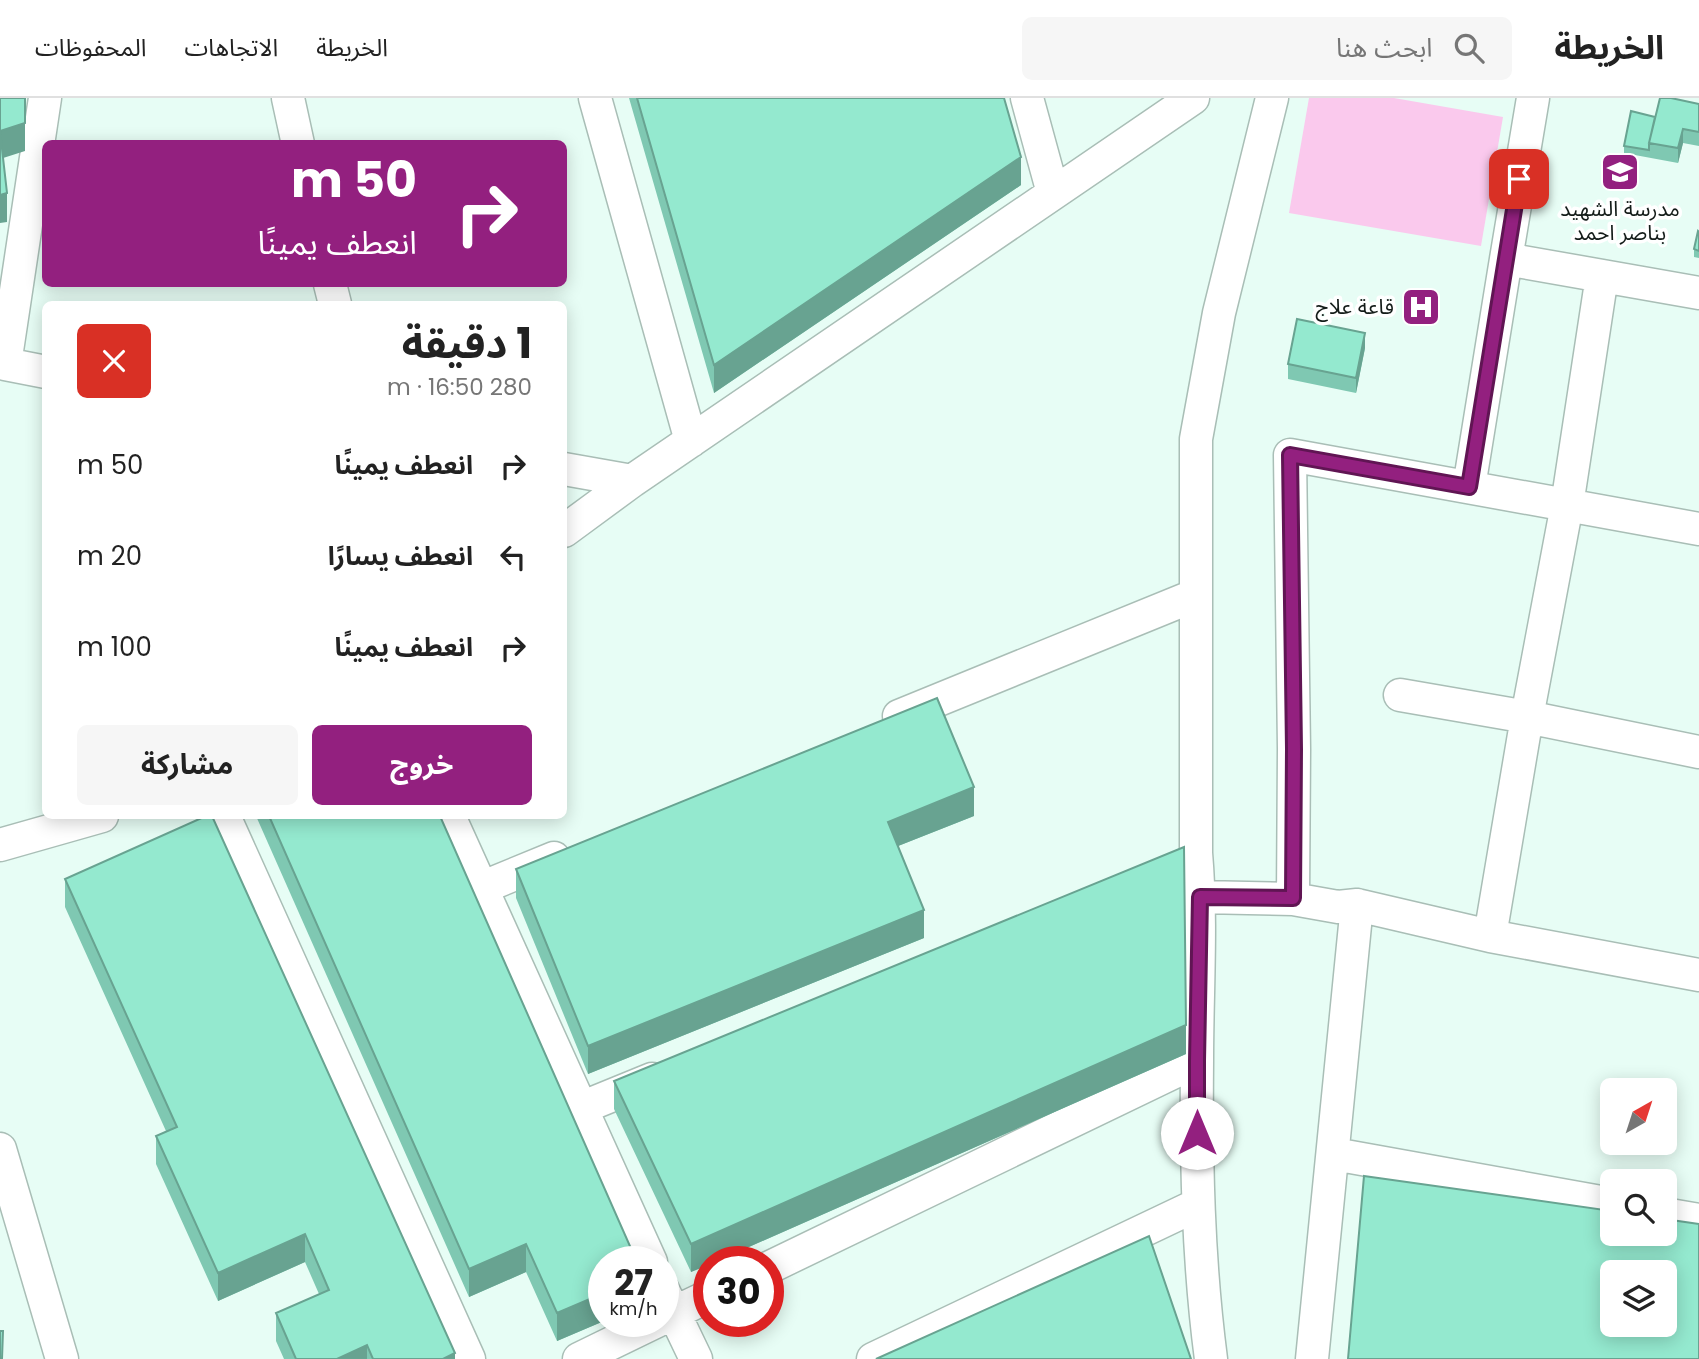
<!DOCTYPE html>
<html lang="ar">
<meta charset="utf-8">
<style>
body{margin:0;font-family:Poppins,"Noto Sans Arabic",sans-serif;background:#f6f6f6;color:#222;direction:rtl;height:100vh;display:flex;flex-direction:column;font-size:26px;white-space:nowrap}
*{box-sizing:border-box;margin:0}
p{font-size:23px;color:#767676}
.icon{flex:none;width:38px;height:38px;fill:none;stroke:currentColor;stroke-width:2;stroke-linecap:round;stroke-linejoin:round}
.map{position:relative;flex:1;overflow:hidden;direction:ltr}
.panel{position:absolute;left:42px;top:203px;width:525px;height:518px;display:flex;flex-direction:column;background:#fff;border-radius:10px;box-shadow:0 4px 18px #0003;direction:rtl}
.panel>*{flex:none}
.banner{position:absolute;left:42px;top:42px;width:525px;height:147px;border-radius:10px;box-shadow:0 4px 18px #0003;direction:rtl;background:#93207f;color:#fff;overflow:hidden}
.needle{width:46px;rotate:39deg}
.buttons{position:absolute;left:1600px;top:980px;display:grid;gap:14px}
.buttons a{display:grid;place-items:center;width:77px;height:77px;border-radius:10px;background:#fff;box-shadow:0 4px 18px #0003;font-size:35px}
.speed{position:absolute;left:588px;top:1148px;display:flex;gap:14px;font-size:35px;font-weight:700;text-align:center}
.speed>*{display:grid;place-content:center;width:91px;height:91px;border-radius:50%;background:#fff;box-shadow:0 4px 18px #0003;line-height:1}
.speed small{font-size:18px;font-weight:400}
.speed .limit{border:10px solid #d22;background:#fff;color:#111}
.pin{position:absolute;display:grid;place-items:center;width:60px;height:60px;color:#fff;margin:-30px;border-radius:14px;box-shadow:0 4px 10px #0006}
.me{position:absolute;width:77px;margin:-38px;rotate:0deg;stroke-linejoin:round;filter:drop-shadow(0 0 5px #0008)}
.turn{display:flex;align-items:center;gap:24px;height:147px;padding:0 35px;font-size:32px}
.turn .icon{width:91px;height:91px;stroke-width:2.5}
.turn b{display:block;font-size:49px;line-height:60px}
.round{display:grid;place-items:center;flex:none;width:74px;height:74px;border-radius:10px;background:#f6f6f6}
.overview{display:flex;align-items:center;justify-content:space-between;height:119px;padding:0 35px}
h1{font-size:42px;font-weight:700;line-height:52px}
.primary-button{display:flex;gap:14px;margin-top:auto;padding:14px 35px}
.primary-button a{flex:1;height:80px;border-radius:10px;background:#93207f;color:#fff;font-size:28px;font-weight:700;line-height:80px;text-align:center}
.primary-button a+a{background:#f6f6f6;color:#222}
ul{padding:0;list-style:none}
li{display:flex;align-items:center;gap:21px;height:91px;padding:0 35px}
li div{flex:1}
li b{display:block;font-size:26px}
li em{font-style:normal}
header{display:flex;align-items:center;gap:42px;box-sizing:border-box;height:98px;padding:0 35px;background:#fff;border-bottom:2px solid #e0e0e0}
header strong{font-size:33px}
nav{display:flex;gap:38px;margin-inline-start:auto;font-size:24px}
.search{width:490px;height:63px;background:#f6f6f6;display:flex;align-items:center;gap:18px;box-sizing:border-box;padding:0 24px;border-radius:10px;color:#767676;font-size:26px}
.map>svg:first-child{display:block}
</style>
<header>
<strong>الخريطة</strong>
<div class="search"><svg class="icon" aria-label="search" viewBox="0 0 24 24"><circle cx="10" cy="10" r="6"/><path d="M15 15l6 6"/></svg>ابحث هنا</div>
<nav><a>الخريطة</a><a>الاتجاهات</a><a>المحفوظات</a></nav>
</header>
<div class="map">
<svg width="1699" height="1261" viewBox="0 0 1699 1261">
<rect width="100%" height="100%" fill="#e7fdf5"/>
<path fill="#fac9ed" d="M1309,0h85l109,19 -22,129 -192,-33z"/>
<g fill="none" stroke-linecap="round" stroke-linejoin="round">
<defs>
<path id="minor" d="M45,0l-40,266 41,8
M288,0l10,46
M595,0l96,343
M1027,0l26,95
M1533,0l-27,161 193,34
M330,186l5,20
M564,371l68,12
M1469,389l37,-228
M564,433l68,-50 561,-383
M1400,597l127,22 172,35
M899,618l297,-121
M224,718l245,543
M449,718l202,446
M0,747l102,-29
M481,790l73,-30
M1200,799l93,2 45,8 19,-2 133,31 209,39
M1293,801l1,-150 -4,-294 409,74
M1490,838l37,-219 40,-212 35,-229
M581,1010l71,-29
M0,1051l62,210
M1334,1056l278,50
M1664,1116l35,6
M768,1170l429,-207
M663,1192l33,69
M663,1220l46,-22
M579,1261l78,-38
M873,1261l324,-154
M1211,1261c-13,-99 -15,-198 -14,-298 0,-70 5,-139 -1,-208v-414l23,-126 53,-215
M1312,1261l45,-454"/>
</defs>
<use href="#minor" stroke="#a9beb6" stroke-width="35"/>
<use href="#minor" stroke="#fff" stroke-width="32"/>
</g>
<path fill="#7fc8b2" d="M629,0h375l17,87 -307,208z
M1699,6v42l-16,-3 -5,20 -54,-10v-7l31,-29z
M1699,134v26l-5,-1v-8z
M1365,250l-9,45 -68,-14v-15z
M256,718h184l164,446v59l-47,20 -31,-69 -57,25z
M974,718l-76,30 26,92 -336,136 -72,-176v-29z
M65,781l390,480h-171l-8,-18v-28l43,-19 -14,-32 -87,39 -62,-137v-28l10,-5 -101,-224z
M1186,956l-471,208h-6l-18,10 -77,-163v-28z"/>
<path fill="#68a391" d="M25,25v28l-25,8v-28z
M1683,31v14l-5,20v-15z
M1021,59v28l-307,208v-28z
M7,95v29l-7,1v-28z
M1365,235v15l-9,45v-15z
M974,689v29l-86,34v-28z
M924,812v28l-336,136v-28z
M1186,927v29l-471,208h-6v3l-18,7v-28z
M305,1136v28l-87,39v-28z
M526,1146v28l-57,25v-28z
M604,1195v28l-47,20v-28z
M367,1247v14h-30z
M455,1255v6h-12z"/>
<path fill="#94e9cf" stroke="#68a391" stroke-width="2" fill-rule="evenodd" d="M0,0h25v25l-25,8 7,62 -7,2z
M637,0h367l17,59 -307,208z
M1660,0h11l28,6v28l-16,-3 -5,19 -29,-5z
M1631,13l24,6 -6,26v7l-25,-4z
M1698,133l1,1v19l-5,-2z
M1297,221l68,14 -9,45 -68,-14z
M937,600l37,89 -86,35 36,88 -336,136 -72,-177z
M206,718h6l243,537 -12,6h-70l-6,-14 -30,14h-41l-20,-46 53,-23 -24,-56 -87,39 -62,-137 21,-9 -112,-248z
M269,718h171l197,446h-33v31l-47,20 -31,-69 -57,25z
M1184,749l2,178 -495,219 -77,-163z
M1364,1078l248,35v23h52v-15l35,5v135h-351zM1612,1174h52v53h-52z
M1149,1138l42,123h-315z
M0,1233h3l-1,28h-2z"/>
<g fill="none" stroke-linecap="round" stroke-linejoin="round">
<defs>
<path id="route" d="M1197,1035v-72l3,-164 93,1 1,-149 -4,-294 179,32 50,-308"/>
</defs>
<use href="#route" stroke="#601553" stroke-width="18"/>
<use href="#route" stroke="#93207f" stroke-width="12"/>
</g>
<defs>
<symbol id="school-square" viewBox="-11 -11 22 22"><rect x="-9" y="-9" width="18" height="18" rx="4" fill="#93207f" stroke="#fff"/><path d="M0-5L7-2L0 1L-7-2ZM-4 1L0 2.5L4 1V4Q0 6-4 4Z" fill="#fff"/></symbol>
<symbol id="hospital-square" viewBox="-11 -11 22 22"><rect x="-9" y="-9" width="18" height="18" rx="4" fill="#93207f" stroke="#fff"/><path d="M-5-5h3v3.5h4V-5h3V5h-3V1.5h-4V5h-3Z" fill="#fff"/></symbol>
</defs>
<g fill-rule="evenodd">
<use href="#school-square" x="1598" y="52" width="44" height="44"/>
<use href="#hospital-square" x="1399" y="187" width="44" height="44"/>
</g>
<g text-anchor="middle" stroke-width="7" stroke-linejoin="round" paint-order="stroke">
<g font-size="21" fill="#141c19" stroke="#fff">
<text x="1620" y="118">مدرسة الشهيد<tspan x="1620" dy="24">بناصر احمد</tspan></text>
<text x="1394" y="216" text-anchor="end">قاعة علاج</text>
</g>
</g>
</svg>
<div class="buttons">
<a><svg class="needle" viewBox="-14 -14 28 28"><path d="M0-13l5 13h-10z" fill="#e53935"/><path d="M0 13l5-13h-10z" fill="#767676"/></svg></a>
<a><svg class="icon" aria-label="search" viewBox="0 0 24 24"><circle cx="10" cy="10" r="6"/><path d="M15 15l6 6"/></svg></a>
<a><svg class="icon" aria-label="layers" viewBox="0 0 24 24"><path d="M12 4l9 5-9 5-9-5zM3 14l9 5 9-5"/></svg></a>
</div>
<div class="speed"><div>27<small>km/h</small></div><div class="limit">30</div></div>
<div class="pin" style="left:1519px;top:81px;background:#d93025"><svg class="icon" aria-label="arrive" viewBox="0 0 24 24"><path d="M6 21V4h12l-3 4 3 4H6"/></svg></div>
<svg class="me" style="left:1197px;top:1035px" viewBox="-20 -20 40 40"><circle r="19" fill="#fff"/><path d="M0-13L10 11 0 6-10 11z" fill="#93207f"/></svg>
<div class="banner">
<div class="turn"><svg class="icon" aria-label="right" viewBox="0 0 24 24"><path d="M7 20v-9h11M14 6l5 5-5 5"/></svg><div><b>50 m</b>انعطف يمينًا</div></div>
</div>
<section class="panel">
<div class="overview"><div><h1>1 دقيقة</h1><p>280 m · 16:50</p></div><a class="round" style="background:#d93025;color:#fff"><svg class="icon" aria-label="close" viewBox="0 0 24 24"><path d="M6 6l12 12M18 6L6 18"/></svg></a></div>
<ul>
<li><svg class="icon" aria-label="right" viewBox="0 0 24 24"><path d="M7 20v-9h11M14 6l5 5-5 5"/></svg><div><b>انعطف يمينًا</b></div><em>50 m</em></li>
<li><svg class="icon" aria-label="left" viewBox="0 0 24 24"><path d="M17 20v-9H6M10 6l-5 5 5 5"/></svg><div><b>انعطف يسارًا</b></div><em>20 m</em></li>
<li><svg class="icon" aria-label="right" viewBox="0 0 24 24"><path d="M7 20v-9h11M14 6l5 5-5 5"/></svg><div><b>انعطف يمينًا</b></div><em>100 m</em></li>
</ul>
<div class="primary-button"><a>خروج</a><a>مشاركة</a></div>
</section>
</div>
